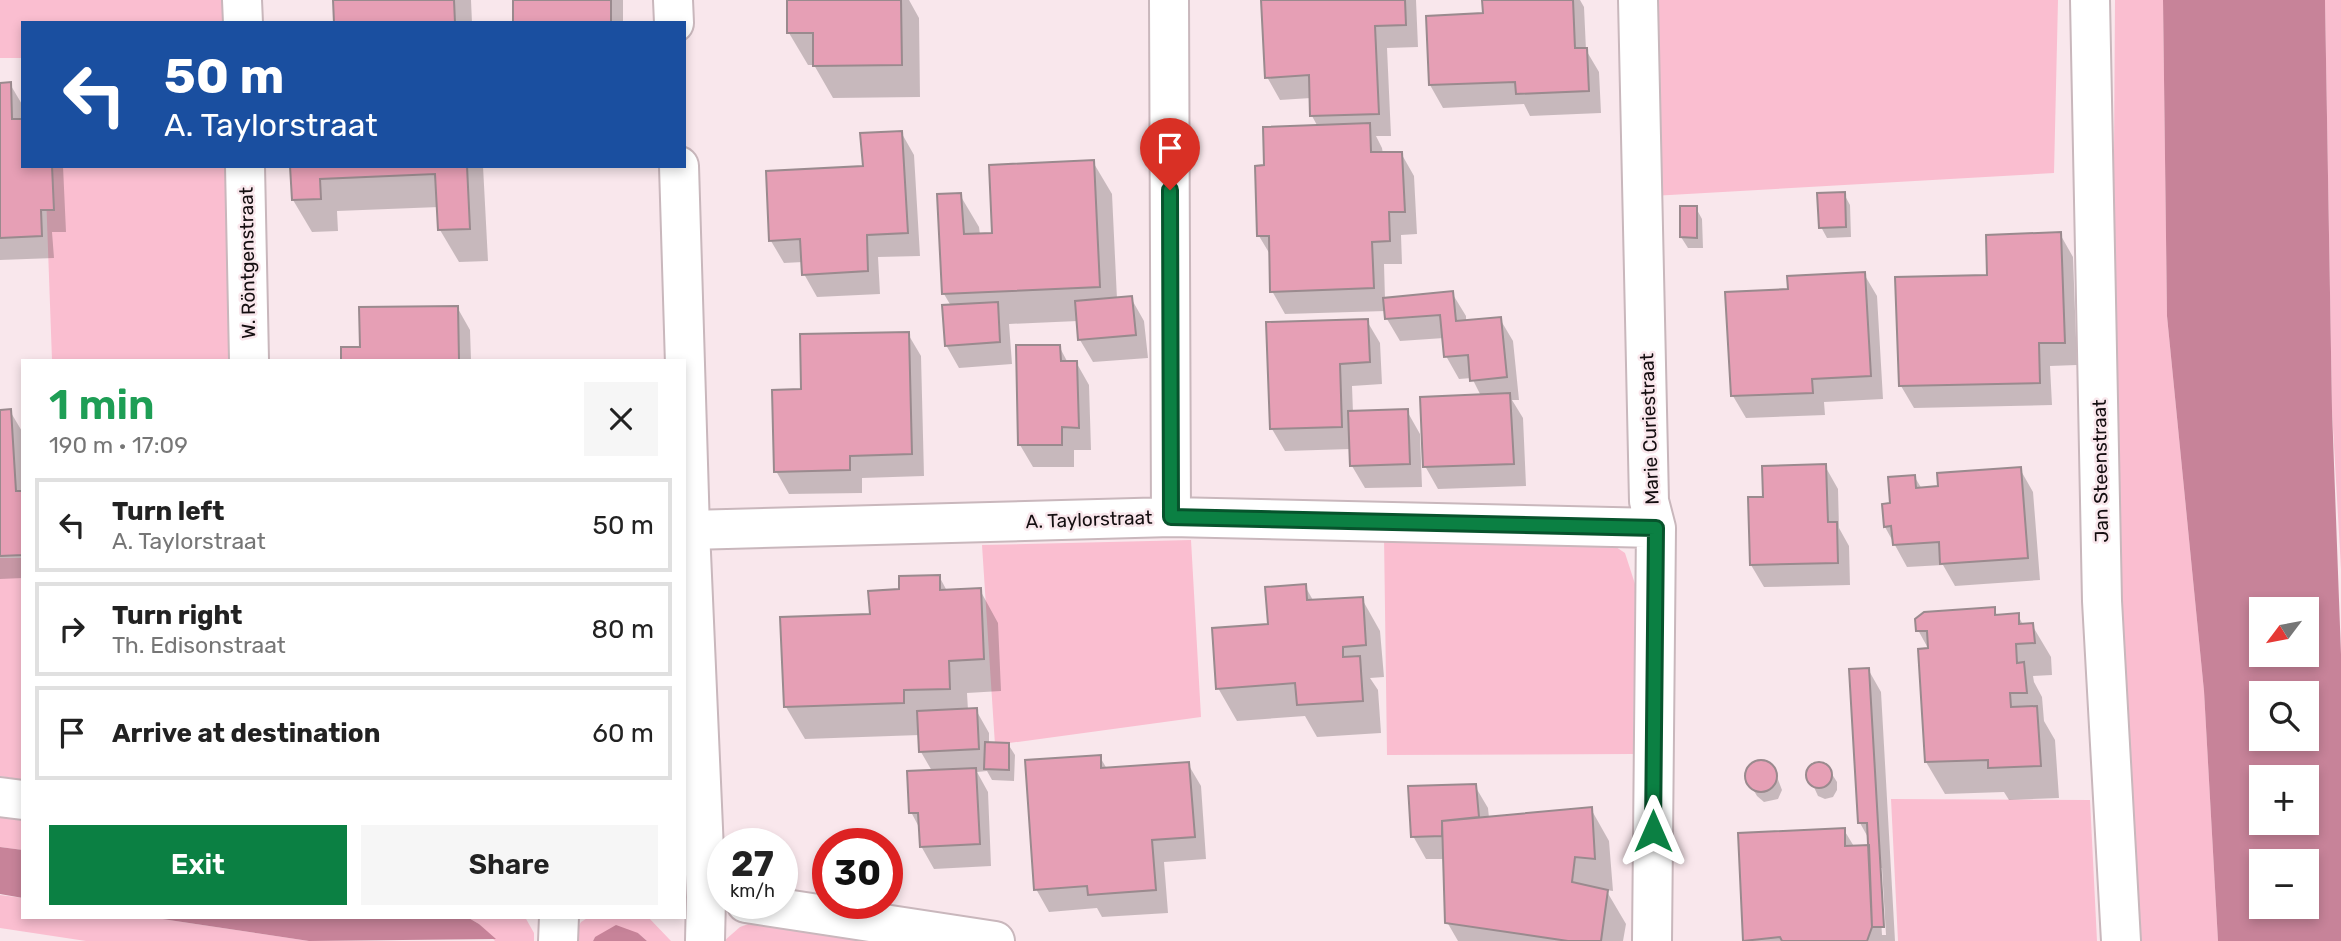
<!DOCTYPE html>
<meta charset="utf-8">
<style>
body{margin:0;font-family:Rubik,sans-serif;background:#f6f6f6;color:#222;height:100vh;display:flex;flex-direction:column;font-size:26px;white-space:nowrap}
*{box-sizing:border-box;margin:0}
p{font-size:23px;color:#767676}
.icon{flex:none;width:38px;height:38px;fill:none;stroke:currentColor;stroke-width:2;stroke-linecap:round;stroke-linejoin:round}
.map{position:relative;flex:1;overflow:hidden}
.side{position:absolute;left:21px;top:359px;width:665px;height:560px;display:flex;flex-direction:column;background:#fff;border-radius:0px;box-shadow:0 4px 10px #0003}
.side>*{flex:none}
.guide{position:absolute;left:21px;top:21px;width:665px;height:147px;border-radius:0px;box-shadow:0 4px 10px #0003;background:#1a4fa0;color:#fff;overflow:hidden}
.needle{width:46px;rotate:238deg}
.fabs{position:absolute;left:2249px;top:597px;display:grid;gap:14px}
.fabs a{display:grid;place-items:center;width:70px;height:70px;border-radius:0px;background:#fff;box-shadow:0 4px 10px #0003;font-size:35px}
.speed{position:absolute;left:707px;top:828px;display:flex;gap:14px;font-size:35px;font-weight:700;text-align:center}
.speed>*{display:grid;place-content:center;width:91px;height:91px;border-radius:50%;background:#fff;box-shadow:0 4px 10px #0003;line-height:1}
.speed small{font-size:18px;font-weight:400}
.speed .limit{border:10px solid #d22;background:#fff;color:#111}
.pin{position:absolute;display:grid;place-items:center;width:60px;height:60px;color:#fff;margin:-72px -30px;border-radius:50% 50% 50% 0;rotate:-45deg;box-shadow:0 0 7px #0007}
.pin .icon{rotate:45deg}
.me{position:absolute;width:77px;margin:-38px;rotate:0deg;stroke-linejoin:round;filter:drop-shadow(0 0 5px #0008)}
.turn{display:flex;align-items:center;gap:24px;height:147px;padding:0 28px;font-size:32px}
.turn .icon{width:91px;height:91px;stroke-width:2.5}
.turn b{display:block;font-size:49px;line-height:60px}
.round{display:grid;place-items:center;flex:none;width:74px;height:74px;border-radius:0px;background:#f6f6f6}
.overview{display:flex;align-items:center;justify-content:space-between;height:119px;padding:0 28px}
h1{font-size:42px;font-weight:600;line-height:52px;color:#1e9e55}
.button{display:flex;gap:14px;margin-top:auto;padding:14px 28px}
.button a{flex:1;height:80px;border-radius:0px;background:#0b8043;color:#fff;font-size:28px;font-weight:600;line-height:80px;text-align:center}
.button a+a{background:#f6f6f6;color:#222}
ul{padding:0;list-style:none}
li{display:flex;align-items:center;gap:21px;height:94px;margin:0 14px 10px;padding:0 14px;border:4px solid #e0e0e0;border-radius:0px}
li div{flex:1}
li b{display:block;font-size:26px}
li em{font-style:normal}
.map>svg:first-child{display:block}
</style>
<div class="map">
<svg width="2341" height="941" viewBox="0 0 2341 941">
<rect width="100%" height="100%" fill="#f9e7ec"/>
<path fill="#fabed0" d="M0,0h230v23h-207v35h-23z
M1646,0h412l-4,173 -402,23z
M2115,0h48l4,316 37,375 14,250h-90l-15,-635z
M2325,0h16v569l-9,-159z
M45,166h188l3,194h-184z
M1598,535l27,18 10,31 -2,170 -246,1 -3,-219z
M1191,540l10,177 -206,28 -13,-200z
M0,558h23v222l-23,-4z
M1891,799l199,1 7,141h-199z
M0,812l23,3v35l-23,-3z
M0,895l23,3v19h126l160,24h-223l-86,-13z
M467,917h58l9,16v8h-39l-16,-17z
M589,917h59l23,24h-24l-9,-8 -43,4 -2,4h-23l11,-19z
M757,921l121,20h-154l16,-14z"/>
<path fill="#c78399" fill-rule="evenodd" d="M2163,0h162l7,410 9,244v287h-123l-14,-250 -37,-375zM2261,609h45v45h-45zM2261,693h45v45h-45zM2261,777h45v45h-45zM2261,861h45v45h-45z
M0,847l23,3v48l-23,-4z
M149,917h318l12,7 17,15 -187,2z
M616,925l22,8 9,8h-54l2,-4z"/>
<path fill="#0003" fill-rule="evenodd" d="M335,0h136l1,23h-136z
M515,0h108v23h-108z
M788,0h121l10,18 1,79 -87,1 -19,-33h-6l-19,-32z
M1263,0h153l2,47 -31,1 4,88h-15l6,12 1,6 18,-1 13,23 3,58 -16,1 1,29h-18l1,35 67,-6 14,23v6l34,-3 13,22 6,59h-7l11,18 3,68 -88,3 -13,-23 56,-70 -9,-18 -13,1 -13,-23 -2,-18 -44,3 -13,-22 -1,-8 -101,3 -13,-23 -1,-35 -12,-20 7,-69 52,-40 -6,-11 -1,-18 -31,2 -13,-23z
M1484,0h96l4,7 2,43 13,22 2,41 -71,3 -6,-12 -81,4 -13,-23 54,-70z
M0,84h10l13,22v60h40l3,66h-14l2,26 -54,2z
M901,132l13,23 6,101 -42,1 2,37 -63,3 -13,-23 -1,-12 -19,1 -13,-22 93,-73z
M1093,162l19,32 5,105 14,-1 13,23 4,37 -55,4 -13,-22 -2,-19 -69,3 3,40 -53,4 -13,-23 5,-39 -7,-12 16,-99 19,32 1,8h14z
M292,166h191l5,95 -29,1 -19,-32 -1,-23 -102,4 1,20 -26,1 -19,-32z
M1844,194l6,11 1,32 -24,1 -6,-11z
M1696,208l6,11 1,29h-15l-7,-11z
M2060,234l13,23 4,108 -27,1 2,39 -138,3 -13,-22z
M1864,274l13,22 6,103 -59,3 1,13 -79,3 -13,-22 57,-106z
M457,307l13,23 1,30h-128v-11h19z
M1367,321l13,22 2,41 -30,2 1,27 54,-2 13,23 2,53 -57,1 -13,-22 -1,-17 -66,2 -13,-22z
M908,334l13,22 3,120 -62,2v15l-73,1 -13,-23 27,-80z
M1059,346l9,17 8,-1 13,23 2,65h-17v17h-41l-13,-22z
M0,411h10l13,22v145l-23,1z
M1825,466l13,23 1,39 10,18 1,39 -86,2 -13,-22 14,-66z
M2020,469l13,23 7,88 -85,6 -12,-21 -36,2 -22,-40 -1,-22h8l22,-29 8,13 17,-1z
M939,576l8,15 33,-1 18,33 3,68 -34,2 1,17h8l13,23v10l19,1 7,11 -1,26 -22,-1 -5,-9 -10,1 11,20 3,74 -57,3 -13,-23 -1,-17 -9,-17 21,-41 -11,-19 -1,-17 -115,4 -19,-32 85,-91 30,-25z
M1305,586l9,16 48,-3 18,32 4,46 -14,1 8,12 3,43 -64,4 -12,-21 -68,5 -19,-33z
M1994,609l4,8 20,-2 5,10h9l19,32 1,18 -19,1 1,6 8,15 2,24 11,19 4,58 -50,2 -5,-8 -59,2 -19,-32 3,-112 -11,-20z
M1868,669l13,23 14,249h-150l-6,-107 105,-4 11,18 16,-1 -1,-6 -10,-18zM1878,868h4l4,67h-4z
M1100,757l7,12 81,-5 13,22 5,73 -42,3 4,51 -66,4 -5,-9 -48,4 -13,-23z
M1762,762l8,3 7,12 5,13 -4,9 -14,3 -7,-6 -7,-12 -2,-13 6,-7z
M1821,764l9,7 7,11v8l-4,7 -8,2 -7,-3 -10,-22 6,-9z
M1475,786l13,22 1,10 102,-9 18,32 4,50 -7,-1 20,34 -3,17h-165l-11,-19 -2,-63h-19l-13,-23z"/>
<path fill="#e69fb5" stroke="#9a8a8e" stroke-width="2" d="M333,0h121l1,23h-121z
M513,0h98v23h-98z
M787,0h114l1,65 -89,1v-33h-26z
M1261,0h144l1,25 -31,1 4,88 -69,2 -1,-41 -44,3z
M1482,0h91l2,48h12l2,43 -73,3 -1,-12 -86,3 -3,-69 57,-3z
M11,82l1,37h11v47h29l2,44h-13l1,26 -42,2v-155z
M1370,123l1,29h31l3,60h-16l1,29 -18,1 2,46 -104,4 -1,-56h-12l-2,-70 9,-1 -1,-38z
M902,131l6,102 -41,2 1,36 -66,4 -2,-36 -31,2 -3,-70 97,-5 -3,-33z
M1094,160l6,127 -158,7 -5,-100 24,-1 3,41 28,-1 -3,-68z
M290,166h177l3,63 -32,1 -3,-56 -115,5 1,20 -29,1z
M1845,192l1,35 -27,1 -2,-35z
M1680,206h17v32l-17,-1z
M2061,232l4,111h-26l1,40 -141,3 -4,-109 92,-2 -1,-40z
M1865,272l6,104 -59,3 1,14 -82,3 -6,-104 63,-3 -1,-13z
M1453,291l3,30 45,-4 6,60 -37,4 -2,-26 -24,2 -4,-42 -55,4 -2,-21z
M1132,296l4,39 -58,5 -3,-39z
M998,302l2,40 -55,4 -3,-41z
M458,306l1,54h-118v-13h19l-1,-40z
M1368,319l2,43 -30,2 2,63 -72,2 -4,-107z
M909,332l3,122 -62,2v14l-76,2 -2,-82 29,-1 -1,-55z
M1016,345h44l1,16h16l2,67 -17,-1v18h-44z
M1510,393l4,71 -91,3 -3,-70z
M11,409l5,82h7v64l-23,1v-146z
M1408,409l2,55 -60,2 -2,-55z
M1826,464l2,58h9l1,41 -88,2 -2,-68h15l-1,-31z
M2021,467l7,91 -88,6 -1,-22 -46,3 -2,-19 -7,1 -2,-23 8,-1 -2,-26 27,-2 1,13 22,-2 -1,-13z
M940,575v15l41,-2 3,71 -35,2 1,28 -46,1v13l-120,4 -4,-90 90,-3 -2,-23 31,-2v-13z
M1306,584l1,16 56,-3 3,48 -23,2v10l17,-1 3,45 -66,4 -2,-22 -79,6 -4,-61 56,-4 -3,-37z
M1995,607v8l24,-2v11l14,-1 2,20 -19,1 1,19 7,-1 3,31h-17l1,14 26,-1 4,60 -53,2v-8l-63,2 -7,-113 10,-1 -1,-17h-11l-1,-12 9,-7z
M1869,668l15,259h-12l-5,-104h-9l-9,-154z
M977,708l2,41 -60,3 -2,-41z
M985,742l24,1v27l-25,-1z
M1101,755v13l88,-6 6,75 -43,3 4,50 -68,5 -1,-9 -53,4 -9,-130z
M1745 776a16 16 0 1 1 32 0a16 16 0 1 1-32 0Z
M1806 775a13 13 0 1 1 26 0a13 13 0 1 1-26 0Z
M976,768l4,76 -60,3 -2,-34h-9l-2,-42z
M1476,784l3,33 -37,4v15l-31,1 -3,-51z
M1592,807l3,52 -20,-2 -3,25 36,8 -7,51h-33l-123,-18 -3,-102z
M1845,828v18l24,-1 3,82 -5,14h-85l-2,-4 -37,4 -5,-108z"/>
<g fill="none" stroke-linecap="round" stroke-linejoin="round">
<defs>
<path id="street" d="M242,0l1,23
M673,0l1,23
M1169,0l2,517
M1638,0l11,501 7,27 -4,413
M245,166l4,194
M679,166l11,364 16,367 -1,44
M690,530l481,-13 485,11
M0,797l23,3
M746,903l249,38
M558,941l1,-24"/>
<path id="secondary" d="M2090,0l12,601 19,340"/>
</defs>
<use href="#street" stroke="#c9b7bc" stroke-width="42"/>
<use href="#secondary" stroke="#c9b7bc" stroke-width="42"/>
<use href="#street" stroke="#fff" stroke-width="38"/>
<use href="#secondary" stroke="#fff" stroke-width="38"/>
</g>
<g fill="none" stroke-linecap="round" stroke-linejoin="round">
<defs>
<path id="route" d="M1170,190l1,327 485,11 -3,303"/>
</defs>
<use href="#route" stroke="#07532c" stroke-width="18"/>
<use href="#route" stroke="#0b8043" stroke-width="12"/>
</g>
<g text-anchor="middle" stroke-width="5" stroke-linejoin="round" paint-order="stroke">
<g font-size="19" fill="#140e10" stroke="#f9e7ec">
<text transform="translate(247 263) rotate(-91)" y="7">W. Röntgenstraat</text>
<text transform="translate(1649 429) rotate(-92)" y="7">Marie Curiestraat</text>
<text transform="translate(2100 471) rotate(-91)" y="7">Jan Steenstraat</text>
<text transform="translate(1089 519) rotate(-2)" y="7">A. Taylorstraat</text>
</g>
</g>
</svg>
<div class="fabs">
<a><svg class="needle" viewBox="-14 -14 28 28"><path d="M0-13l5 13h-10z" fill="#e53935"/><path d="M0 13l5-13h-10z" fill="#767676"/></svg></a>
<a><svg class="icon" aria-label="search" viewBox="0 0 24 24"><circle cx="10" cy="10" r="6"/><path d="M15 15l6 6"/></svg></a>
<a>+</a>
<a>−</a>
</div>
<div class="speed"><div>27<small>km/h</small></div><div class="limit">30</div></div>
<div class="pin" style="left:1170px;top:190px;background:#d93025"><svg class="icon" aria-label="arrive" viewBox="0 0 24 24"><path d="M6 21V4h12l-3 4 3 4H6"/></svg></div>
<svg class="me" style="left:1653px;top:831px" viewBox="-20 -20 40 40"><path d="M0-17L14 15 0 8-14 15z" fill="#0b8043" stroke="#fff" stroke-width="4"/></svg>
<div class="guide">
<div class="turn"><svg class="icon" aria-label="left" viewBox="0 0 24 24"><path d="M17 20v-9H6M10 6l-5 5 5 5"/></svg><div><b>50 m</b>A. Taylorstraat</div></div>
</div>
<section class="side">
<div class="overview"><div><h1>1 min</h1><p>190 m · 17:09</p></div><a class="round"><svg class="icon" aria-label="close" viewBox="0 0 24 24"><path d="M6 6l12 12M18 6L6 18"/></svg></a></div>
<ul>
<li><svg class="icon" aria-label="left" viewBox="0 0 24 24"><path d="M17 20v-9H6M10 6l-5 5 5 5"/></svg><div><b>Turn left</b><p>A. Taylorstraat</p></div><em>50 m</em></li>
<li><svg class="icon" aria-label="right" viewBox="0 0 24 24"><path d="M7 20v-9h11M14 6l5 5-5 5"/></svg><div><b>Turn right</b><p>Th. Edisonstraat</p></div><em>80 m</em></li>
<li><svg class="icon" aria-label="arrive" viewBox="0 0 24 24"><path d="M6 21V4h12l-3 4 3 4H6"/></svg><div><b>Arrive at destination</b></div><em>60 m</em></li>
</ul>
<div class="button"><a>Exit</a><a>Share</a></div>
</section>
</div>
